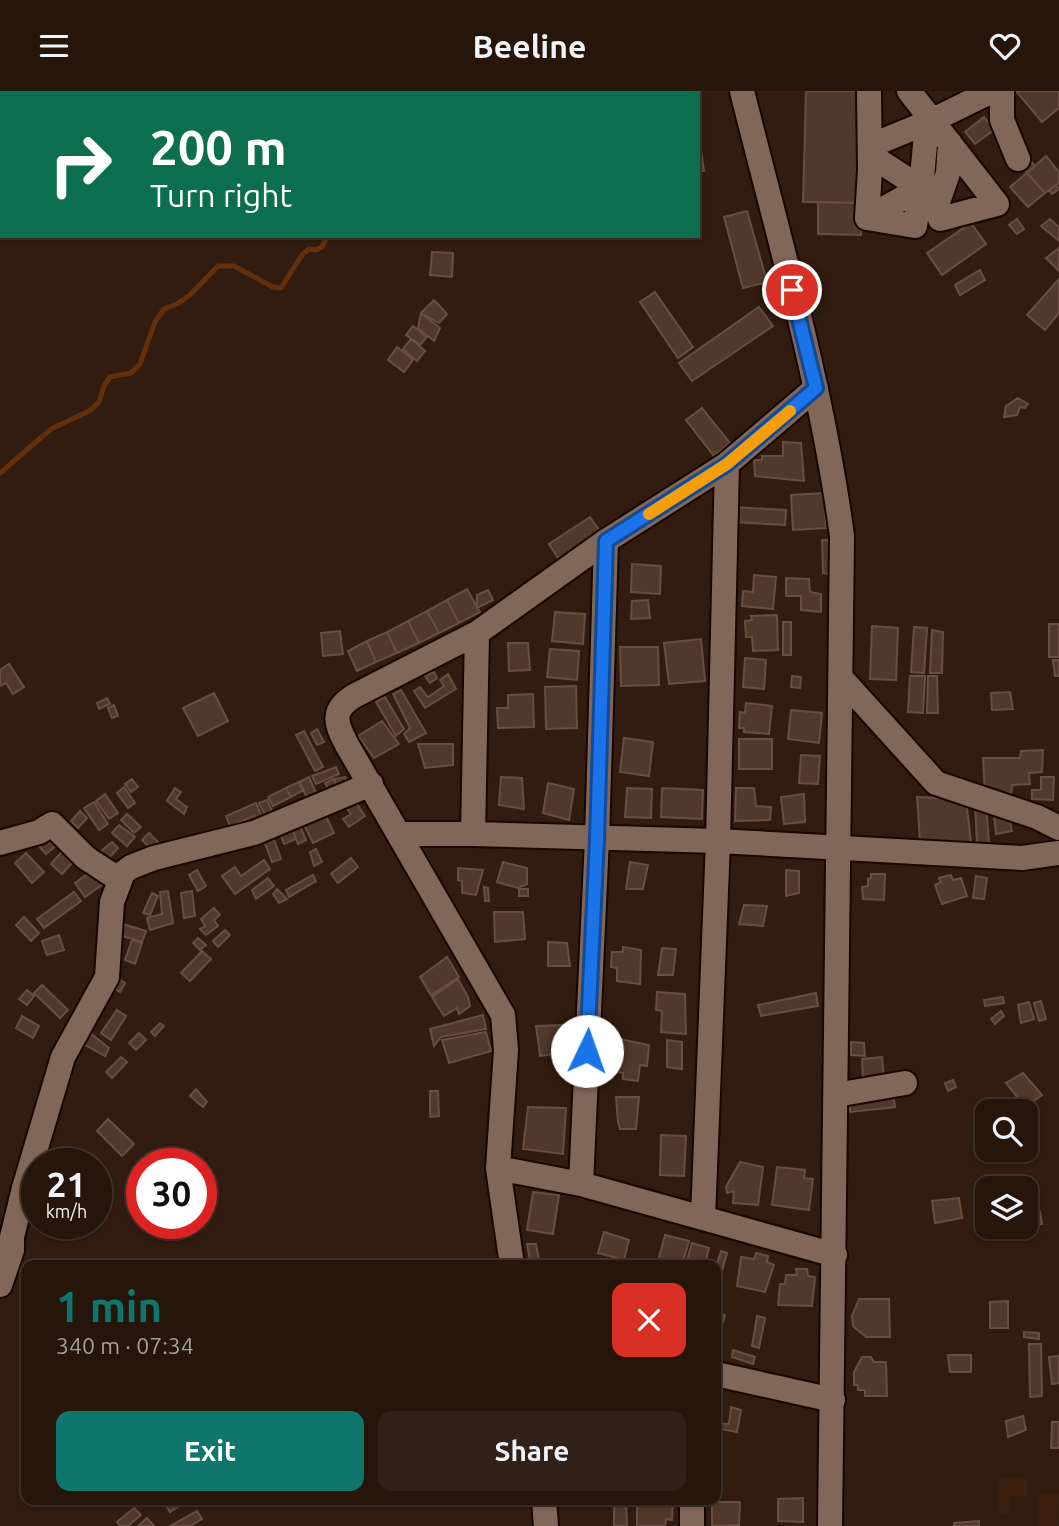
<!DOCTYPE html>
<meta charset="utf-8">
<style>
body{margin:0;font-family:Ubuntu,sans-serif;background:#312219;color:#f1f3f6;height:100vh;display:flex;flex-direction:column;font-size:26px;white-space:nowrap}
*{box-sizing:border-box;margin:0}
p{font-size:23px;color:#a39f9d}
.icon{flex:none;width:38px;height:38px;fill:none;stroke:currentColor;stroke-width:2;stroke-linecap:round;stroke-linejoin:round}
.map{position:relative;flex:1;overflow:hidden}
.details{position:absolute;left:21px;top:1169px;width:700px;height:245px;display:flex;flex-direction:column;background:#25150b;border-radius:14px;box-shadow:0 2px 5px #0004,0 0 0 2px #42342c}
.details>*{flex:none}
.banner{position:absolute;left:0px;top:0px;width:700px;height:147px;box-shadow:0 2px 5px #0004,0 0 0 2px #42342c;background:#0b6e4f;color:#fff;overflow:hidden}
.buttons{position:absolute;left:975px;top:1008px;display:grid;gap:14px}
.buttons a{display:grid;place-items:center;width:63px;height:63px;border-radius:14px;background:#25150b;box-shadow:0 2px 5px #0004,0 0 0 2px #42342c;font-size:35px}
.speed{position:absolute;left:21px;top:1057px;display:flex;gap:14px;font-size:35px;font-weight:700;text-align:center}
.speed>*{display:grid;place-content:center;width:91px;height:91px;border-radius:50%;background:#25150b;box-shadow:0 2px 5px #0004,0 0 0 2px #42342c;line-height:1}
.speed small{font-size:18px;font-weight:400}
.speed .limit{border:10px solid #d22;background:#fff;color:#111}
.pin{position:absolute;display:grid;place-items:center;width:60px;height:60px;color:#fff;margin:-30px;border:4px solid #fff;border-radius:50%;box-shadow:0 2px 7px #0007}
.me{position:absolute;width:77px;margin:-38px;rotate:3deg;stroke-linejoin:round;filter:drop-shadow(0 0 5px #0008)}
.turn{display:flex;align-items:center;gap:24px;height:147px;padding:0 35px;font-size:32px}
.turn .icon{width:91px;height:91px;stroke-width:2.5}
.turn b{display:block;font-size:49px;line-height:60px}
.round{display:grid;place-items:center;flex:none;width:74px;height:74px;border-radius:14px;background:#312219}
.headline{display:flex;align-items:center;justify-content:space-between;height:119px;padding:0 35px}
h1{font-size:42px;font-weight:700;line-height:52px;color:#0f766e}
.primary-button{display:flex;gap:14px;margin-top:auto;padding:14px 35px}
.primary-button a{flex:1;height:80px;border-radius:14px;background:#0f766e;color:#fff;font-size:28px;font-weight:700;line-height:80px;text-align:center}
.primary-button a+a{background:#312219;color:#f1f3f6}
header{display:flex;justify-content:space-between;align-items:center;height:91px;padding:0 35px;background:#25150b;font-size:32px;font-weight:700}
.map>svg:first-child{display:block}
</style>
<header><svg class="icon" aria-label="menu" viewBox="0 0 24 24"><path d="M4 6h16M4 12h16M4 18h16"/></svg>Beeline<svg class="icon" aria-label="heart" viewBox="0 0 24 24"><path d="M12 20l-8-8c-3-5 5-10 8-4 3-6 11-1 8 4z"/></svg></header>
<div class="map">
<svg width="1059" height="1435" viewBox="0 0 1059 1435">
<rect width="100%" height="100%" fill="#311c0f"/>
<path fill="#3b200f" d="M999,1388h28v17h-17v17h-11z
M1039,1403h20l-1,32h-20z"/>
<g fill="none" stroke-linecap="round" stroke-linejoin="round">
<path stroke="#64300b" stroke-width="5" d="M368,2l1,-2
M0,382l51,-44 40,-19 8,-8 5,-16 6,-9 21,-4 9,-9 15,-42 9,-13 13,-5 13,-9 28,-29h16l39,21 8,1 21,-33 7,-6 7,1 6,-3 5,-11"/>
</g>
<path fill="#50382b" stroke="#674e40" stroke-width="2" d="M806,0h58l-2,112 -59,-1z
M1016,0h43v17l-17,14z
M984,26l10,13 -19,14 -10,-12z
M698,40l6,40h-6z
M1046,65l13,16v11l-14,10 -18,-20z
M1028,67l7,8 -8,7 -7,-8z
M1027,82l18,20 -17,14 -18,-20z
M1056,94l3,4 -7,5 -3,-4z
M818,111l44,1 -1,32 -43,-1z
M747,120l20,71 -24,6 -19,-71z
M1017,128l7,10 -7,5 -8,-9z
M1050,128l9,8v14l-18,-15z
M971,132l15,21 -44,31 -15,-22z
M1059,157v23l-13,-13z
M432,161l21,1 -1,24 -22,-2z
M980,179l5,10 -25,15 -5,-10z
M1059,188v34l-14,17 -18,-15z
M655,201l38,55 -15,11 -38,-56z
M434,209l13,14 -8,9 -18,-10z
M759,216l14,19 -81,55 -13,-18z
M421,222l19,15 -6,13 -16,-13z
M413,235l14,11 -7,8 -14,-10z
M411,248l14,12 -8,10 -14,-12z
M397,256l16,13 -9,12 -16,-12z
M1018,307l10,6 -3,4 -5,-1 -3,8 -13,2 2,-11z
M702,317l28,35 -16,13 -28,-36z
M783,351l18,1 3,38 -49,-5 -1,-16h8v-4h21z
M824,402l2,35 -33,2 -2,-35z
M732,416l54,3 -1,15 -54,-3z
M590,426l12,17 -42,27 -11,-17z
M822,449h9l1,35 -9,-2z
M632,473l29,2 -1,28 -29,-2z
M754,484l22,2 -3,32 -31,-3 1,-15 10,1z
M786,487l23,1 1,13 11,2v18l-20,-2v-14h-15z
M467,498l13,23 -21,11 -12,-23z
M488,499l5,10 -16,8v-13z
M447,509l12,23 -20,10 -12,-22z
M648,509l2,18 -19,1 1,-18z
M427,520l12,22 -20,10 -11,-22z
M555,521l30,2 -2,30 -31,-3z
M777,524l1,35 -25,1 -1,-14h-6l-1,-16 7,-1 -1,-4z
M408,530l11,22 -22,10 -10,-21z
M783,531h8v33h-8z
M1049,533h10v33h-10z
M872,535l26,2 -2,52 -26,-1z
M914,536l13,1 -3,45 -13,-1z
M932,539l11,2 -1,41h-12z
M340,540l3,23 -20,2 -2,-23z
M387,541l10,21 -21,9 -9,-21z
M701,548l4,42 -36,3 -5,-41z
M367,550l9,21 -19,9 -9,-20z
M508,552h20l2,27 -21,1z
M620,556h38l1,38 -38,1z
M550,558l29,2 -2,29 -30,-3z
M745,567l21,2 -2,29 -21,-2z
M1053,569h6v16h-4z
M9,573l15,23 -11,7 -7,-11 -6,3v-16z
M434,581l3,6 -7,5 -5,-7z
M448,583l8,15 -31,19 -11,-17 6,-4 8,10 16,-11 -4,-6z
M792,585l9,1 -1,11 -9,-1z
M910,585h15l-2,37 -15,-1z
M928,585h9l1,37h-11z
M576,595l1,42 -31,1 -1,-42z
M401,599l25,43 -17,9 -5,-8 6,-6 -17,-34z
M1010,601l3,17 -21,1 -1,-17z
M214,602l14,28 -30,15 -15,-28z
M533,603l1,33 -36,1 -1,-20h11v-13z
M385,606l19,32 -8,7 -20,-34z
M107,607l3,6 -11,5 -2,-6z
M746,612l26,3 -3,28 -25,-2v-4h-5l1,-16 5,1z
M114,614l4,11 -6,2 -4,-10z
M791,619l31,3 -3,30 -31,-4z
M382,630l17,23 -25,14 -16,-22z
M317,638l7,13 -7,3 -6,-12z
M304,640l19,36 -8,4 -19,-36z
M624,647l29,4 -4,34 -29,-4z
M739,648h33v30h-33z
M418,653h35v21l-28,3z
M1043,659l-1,22 -13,1 1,11 -18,1 -1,11 -26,-2 -2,-36h37l1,-7z
M801,664l19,1 -2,28 -19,-1z
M336,676l3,7 -23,10 -4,-8z
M309,686l10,23 -9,4 -11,-22z
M345,686l5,8 -11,6 -5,-12z
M501,686l21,1 2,31 -25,-4z
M1041,686h13l-1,23 -21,-1v-9h9z
M132,688l6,8 -7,5 -6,-8z
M334,688l5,12 -8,4 -6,-12z
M299,691l5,8 -13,7 -5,-9z
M548,692l26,6 -5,31 -26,-7z
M124,696l11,16 -7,5 -11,-15z
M175,697l6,4 -5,7 11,8 -3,7 -17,-13z
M286,697l5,9 -18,9 -5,-9z
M627,697l25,1 -1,29 -26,-1z
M662,697l41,2 -1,29 -41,-2z
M736,697h18l2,18 15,1 -1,13 -35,1z
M105,703l13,19 -9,6 -13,-18z
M804,703l1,28 -21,2 -3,-27z
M917,706l49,2 5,43 -51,-1z
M267,709l8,17 -7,4 -9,-18z
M355,710l10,15 -16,11 -6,-8 8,-5 -5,-7z
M94,711l14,22 -9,6 -15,-22z
M256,712l9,21 -7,2 -4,-10 -24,10 -4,-10z
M975,713l11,1 3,38h-12z
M993,716h13l6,24 -16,3z
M80,720l7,7 -9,10 -7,-7z
M127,723l14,13 -7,6 -13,-13z
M325,723l9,19 -21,10 -9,-18z
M119,734l16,12 -8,9 -15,-13z
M300,735l6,14 -8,4 -6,-16z
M54,737l10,11 -18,15 -10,-11z
M292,737l4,11 -12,5 -4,-11z
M149,742l13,13 -6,7 -14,-13z
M272,743l9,25 -9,3 -9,-24z
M112,751l6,6 -11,12 -7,-8z
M69,753l11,10 -18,20 -11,-10z
M316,758l6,13 -8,4 -4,-14z
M26,762l18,19 -12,11 -17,-20z
M351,767l7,9 -20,16 -7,-9z
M264,769l6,9 -35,25 -13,-18 13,-9 6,9z
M503,771l24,6v16l-9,4 -21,-6z
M630,771l18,3 -5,24h-17z
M96,777l10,14 -21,15 -10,-14z
M458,777l25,2 -7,25 -14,-2v-12l-4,-1z
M197,779l9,16 -8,5 -9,-16z
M786,779l13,1v22l-13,3z
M871,783h14l-1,26 -21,-1 -1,-12 6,-1v-7l3,-1z
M313,784l3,6 -27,16 -3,-7z
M951,784l2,5 8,-2 6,18 -25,8 -7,-19 6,-3 -2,-4z
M976,785l11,2 -3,21 -11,-1z
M268,787l6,8 -18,13 -4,-9z
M484,796l4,1 1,13h-4z
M277,798l10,10 -8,4 -6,-9z
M519,798h9v7h-9z
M168,800l5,32 -23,7 -3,-12 15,-4 -2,-22z
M192,800l3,25 -11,2 -3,-25z
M74,801l7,9 -37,27 -7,-9z
M152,802l6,3 -8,19 -7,-2z
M744,814l23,1 -4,20 -24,-2z
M214,817l6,7 -6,5 4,6 -12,9 -6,-6 5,-3 -4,-7z
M494,821h29l2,27 -30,3z
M24,826l15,16 -8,8 -15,-16z
M119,832l27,8 -4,11 -26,-8z
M225,839l5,5 -12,12 -5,-6z
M59,844l5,15 -17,5 -5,-14z
M198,847l8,7 -6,5 -7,-7z
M132,849l10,3 -7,21 -10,-4z
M548,851l19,1 3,23h-22z
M623,856l18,3 -1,34 -23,-3v-13l-6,-1 1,-15h11z
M662,857l14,1 -3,26h-15z
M202,860l9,8 -21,22 -9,-8z
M447,866l12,20 -28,18 -11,-18z
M116,886l9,6 -5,9 -9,-6z
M458,888l10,18 2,9 -11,8 -2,-6 -13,8 -12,-19z
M42,894l26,25 -8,8 -26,-25z
M27,899l7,6 -7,9 -8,-6z
M657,901l28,2 1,40 -25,-2 1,-21 -6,-1z
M816,902l2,13 -57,10 -3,-11z
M1003,906l1,6 -19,3 -1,-6z
M1041,910l5,18 -7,2 -5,-18z
M1029,911l5,17 -13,4 -3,-18z
M117,919l9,6 -15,24 -10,-7z
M1001,920l3,5 -9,8 -4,-5z
M483,924l3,14 -45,8 -7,9 -4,-17z
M22,925l17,10 -6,12 -17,-10z
M160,932l4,3 -9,10 -4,-4z
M562,934l1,28 -23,3 -4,-30z
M84,937l25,20 -4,8 -25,-14z
M486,941l5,19 -42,12 -7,-23z
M139,942l7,7 -10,10 -7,-7z
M615,947l34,7 -2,21 -7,-1 -2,16 -15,-2v-6l-17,-3z
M667,949l15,2v27l-15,-2z
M851,951l13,1 1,13 -14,-1z
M121,966l6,5 -15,16 -6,-6z
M882,966l2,23 -21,1 -1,-22z
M1023,982l19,22 -17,12 -19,-24z
M953,989l3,7 -8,4 -3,-8z
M196,998l11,13 -4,5 -13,-11z
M430,1000h8l1,25 -9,1z
M893,1002l2,14 -45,5v-11z
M616,1006h23l-3,32h-16l-2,-7z
M528,1016l38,1 -3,46 -40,-5z
M108,1028l26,25 -12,12 -25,-25z
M661,1044l25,1 -2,40 -24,-1z
M740,1071l23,5 -5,38 -25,-2 1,-12 -7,2 -1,-6z
M777,1076l28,3 -1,8 9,1 -4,31 -37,-5z
M980,1089h7v11l-9,-1z
M533,1101l26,3 -6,39 -26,-4z
M959,1107l3,20 -27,5 -3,-22z
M1040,1121l2,12 -49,9 -1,-6h34v-12z
M604,1141l25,8 -5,20 -26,-7z
M665,1144l24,6 -7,24h-25z
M692,1152l17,5 -4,17 -19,-1z
M527,1153h9l4,21h-9z
M721,1160l6,2 -7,25 -4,-1v-10z
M756,1162l12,3 -1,6 7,3 -9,27 -28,-6 4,-29 13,2z
M796,1178h11l1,7 7,1 -3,29 -34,-1 2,-21h5l1,-9h11z
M859,1208h30l1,38h-24l-13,-11 -1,-10z
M1008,1210v27h-18v-26z
M717,1222l8,2 -9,30v-29z
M757,1225l8,2 -6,30 -7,-2z
M1024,1241l15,1v6l-15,-2z
M1029,1253h12l1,52 -12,1z
M733,1259l22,7 -2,7 -21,-7z
M948,1264h23v17h-21z
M1059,1265v27l-7,1 -3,-27z
M862,1266h9l3,5h12l1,34h-22v-6h-7v-5h-4v-13z
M731,1316l10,3 -4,22 -21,-4v-5l13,1z
M1023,1325l3,14 -18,7 -2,-16z
M1052,1331h7v26h-8z
M803,1407v24l-25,-1v-22z
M171,1409h17l-18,12 -5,-8z
M614,1409h12l1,26h-13z
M637,1409l36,1 -1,19 -6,-1 -1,7h-28z
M712,1411h28l-1,23 -27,1z
M134,1417l7,7 -13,11h-8l-3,-4z
M197,1420l5,8 -12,7h-20z
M147,1427l7,8h-16z
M979,1430v5h-25v-3z"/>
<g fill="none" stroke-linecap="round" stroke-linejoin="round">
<defs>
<path id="minor" d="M742,0c37,148 80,295 100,445l-12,990
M909,0l88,113 -57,15 -2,-17 10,-29 2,-30
M1002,0v29l16,39
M507,2l1,-2
M870,55l63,-26 59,-29
M870,64l51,33 6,-65
M921,97l-6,38 -48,-8z
M867,127l3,-48 -1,-79
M841,587l95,105 101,34 22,11
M399,743h74l245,7 304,17 37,-5
M473,743l4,-201
M0,752l39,-11 13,-8 34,34 34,22
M836,1004l69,-12
M498,1077l83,16 254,71
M581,1093l16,-345 9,-298
M703,1127l15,-377 9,-377
M512,1174l-14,-97 8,-118 -3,-35 -156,-270c-11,-21 -17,-34 7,-49l123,-63 129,-92 121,-77 89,-76
M0,1194l12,-35v-13l12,-49 39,-131 44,-80 5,-75 11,-29 8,-6 23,-9 100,-25 117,-49
M716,1283l117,26
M544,1409l2,26
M692,1435v-26"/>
</defs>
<use href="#minor" stroke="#180600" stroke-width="28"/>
<use href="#minor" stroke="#816758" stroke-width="24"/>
</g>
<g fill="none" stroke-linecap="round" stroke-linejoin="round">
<defs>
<path id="route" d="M587,960l10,-212 9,-298 121,-77 89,-76 -24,-98"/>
</defs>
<use href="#route" stroke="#114b97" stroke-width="18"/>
<use href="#route" stroke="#1a73e8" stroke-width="12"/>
<path stroke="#f59e0b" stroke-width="12" d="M649,423l78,-50 63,-53"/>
</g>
</svg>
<div class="buttons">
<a><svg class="icon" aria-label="search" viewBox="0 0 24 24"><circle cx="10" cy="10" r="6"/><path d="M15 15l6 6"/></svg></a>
<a><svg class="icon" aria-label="layers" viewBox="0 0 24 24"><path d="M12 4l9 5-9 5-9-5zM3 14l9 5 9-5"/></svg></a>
</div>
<div class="speed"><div>21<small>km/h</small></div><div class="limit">30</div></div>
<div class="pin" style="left:792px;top:199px;background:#d93025"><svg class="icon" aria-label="arrive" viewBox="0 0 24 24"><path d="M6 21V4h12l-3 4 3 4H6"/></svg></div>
<svg class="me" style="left:587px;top:960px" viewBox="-20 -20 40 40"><circle r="19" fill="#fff"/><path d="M0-13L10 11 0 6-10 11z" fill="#1a73e8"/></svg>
<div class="banner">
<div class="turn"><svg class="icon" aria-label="right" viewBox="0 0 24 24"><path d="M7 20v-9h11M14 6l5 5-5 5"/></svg><div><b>200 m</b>Turn right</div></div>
</div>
<section class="details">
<div class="headline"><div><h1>1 min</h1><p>340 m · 07:34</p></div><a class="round" style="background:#d93025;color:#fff"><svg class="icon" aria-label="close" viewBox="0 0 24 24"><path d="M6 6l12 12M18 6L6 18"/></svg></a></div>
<div class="primary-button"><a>Exit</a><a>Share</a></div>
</section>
</div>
